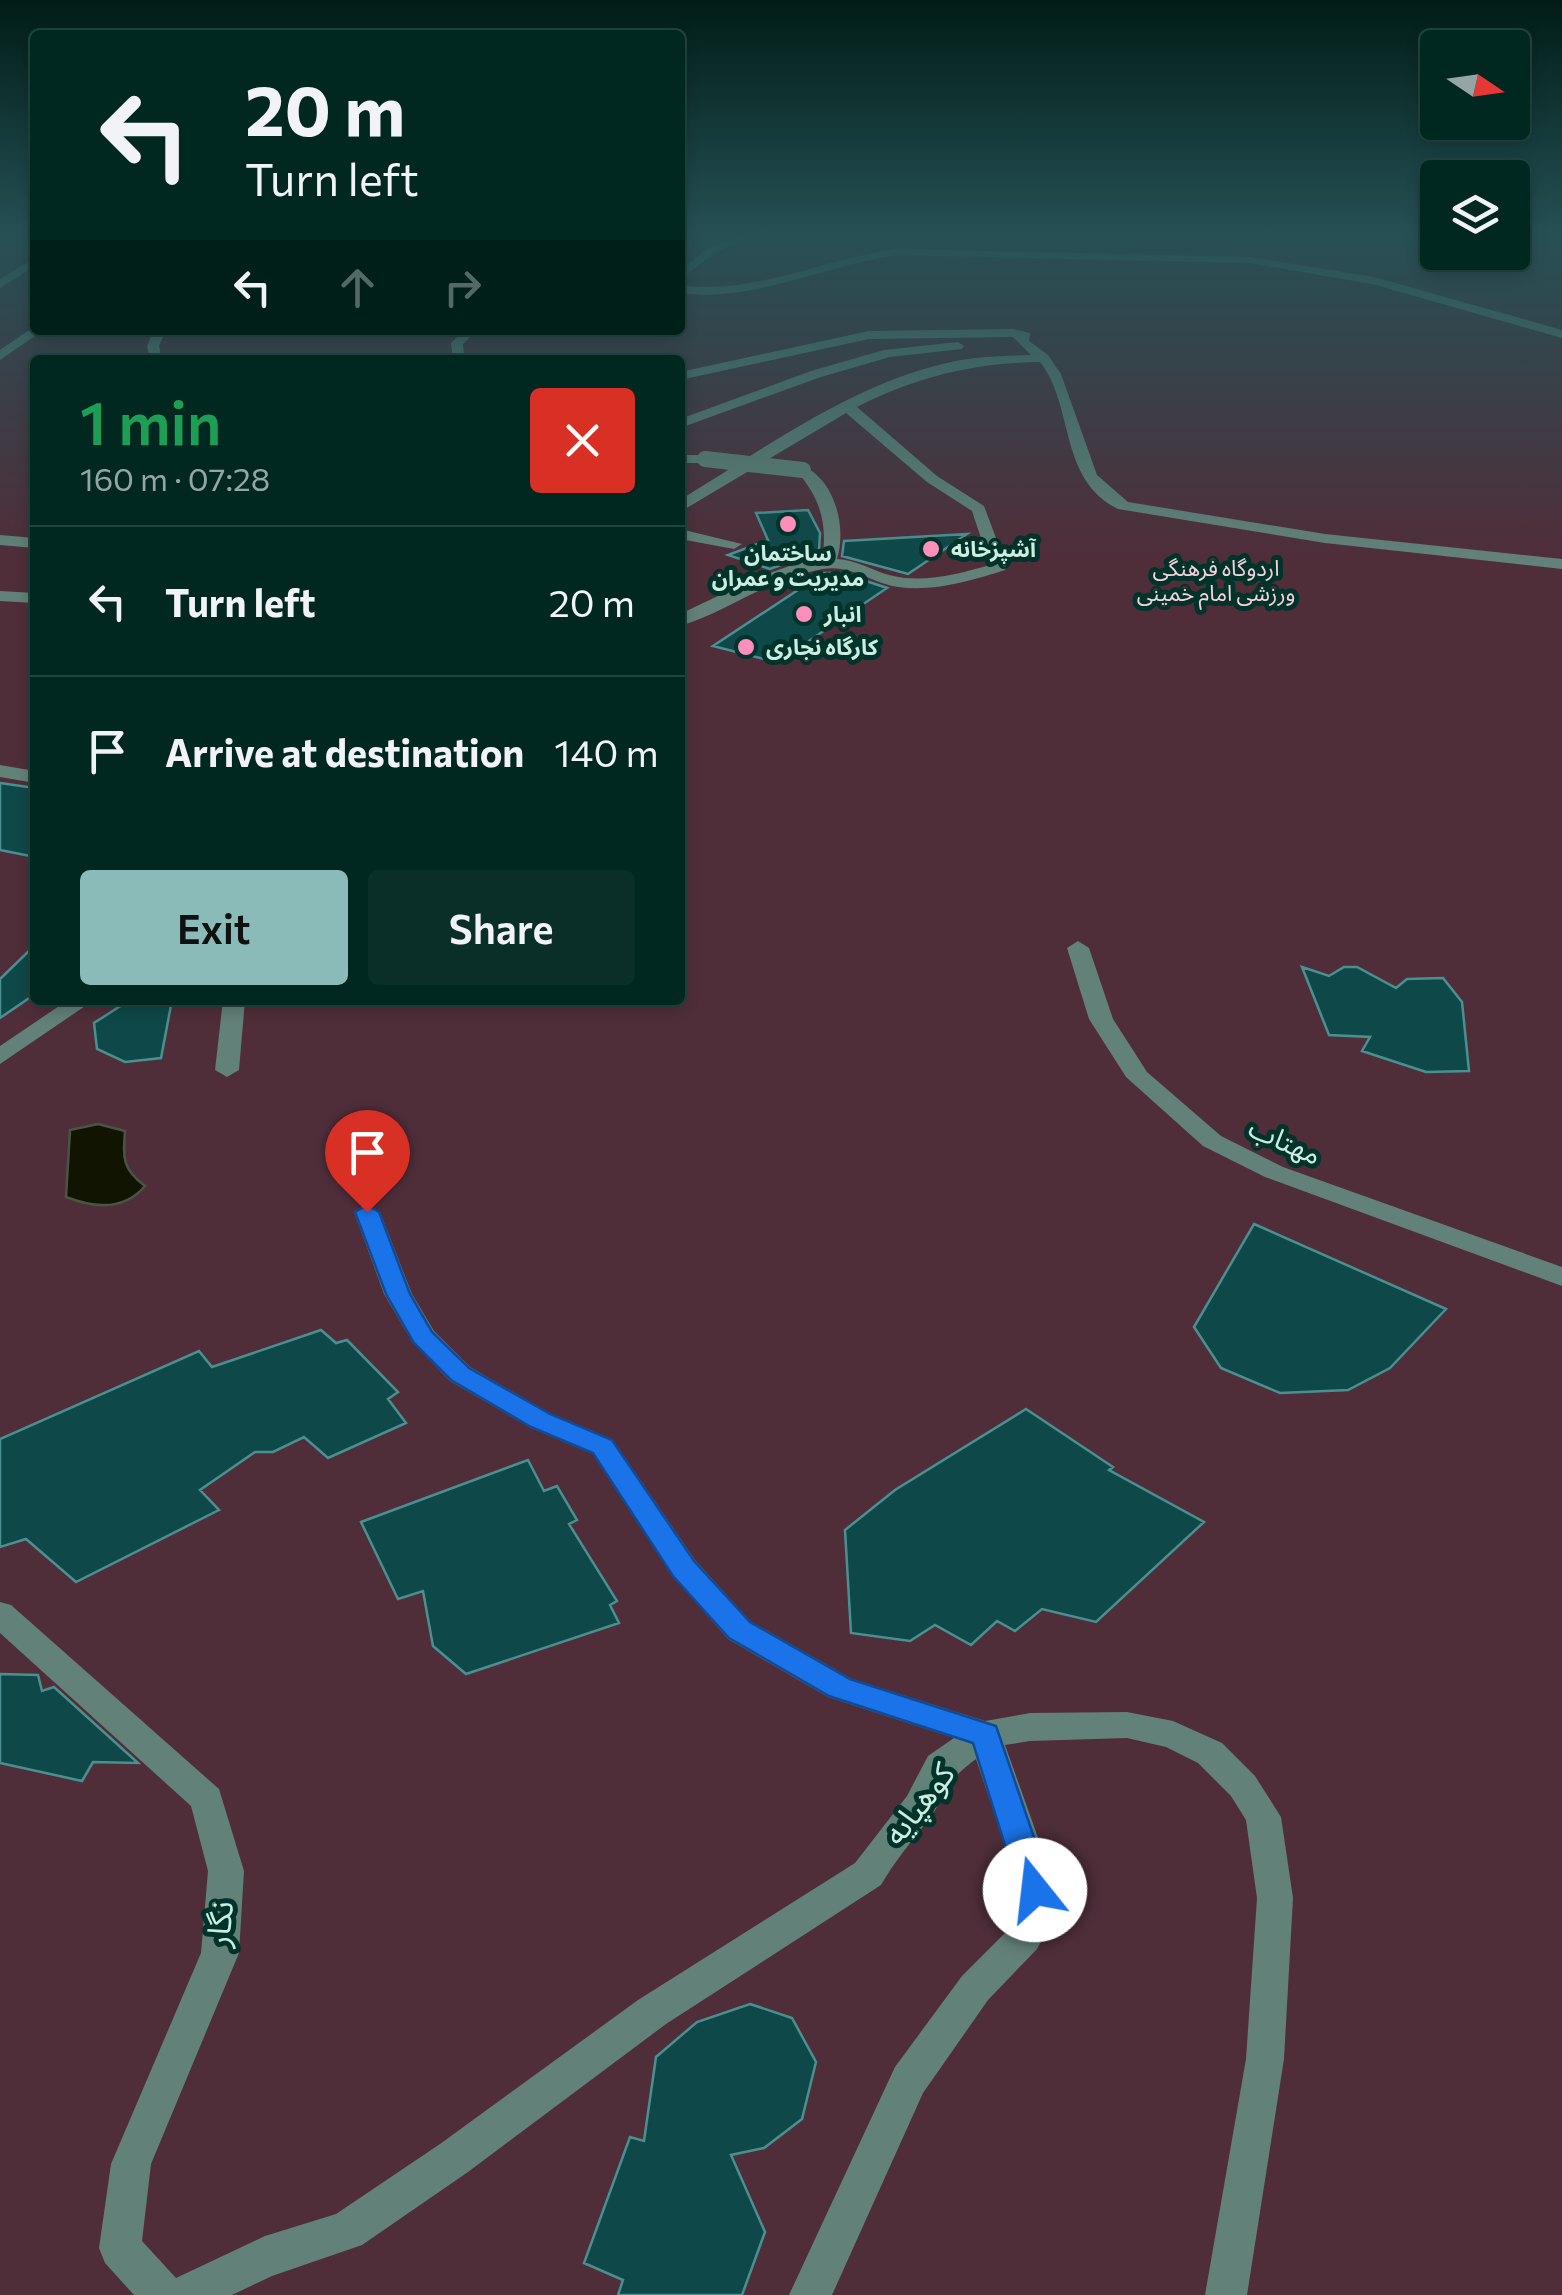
<!DOCTYPE html>
<meta charset="utf-8">
<style>
body{margin:0;font-family:Commissioner,"Noto Sans Arabic",sans-serif;background:#0a2f29;color:#f1f3f6;height:100vh;display:flex;flex-direction:column;font-size:38px;white-space:nowrap}
*{box-sizing:border-box;margin:0}
p{font-size:32px;color:#95a5a5}
.icon{flex:none;width:55px;height:55px;fill:none;stroke:currentColor;stroke-width:2;stroke-linecap:round;stroke-linejoin:round}
.map{position:relative;flex:1;overflow:hidden}
.sheet{position:absolute;left:30px;top:355px;width:655px;height:650px;display:flex;flex-direction:column;background:#002720;border-radius:10px;box-shadow:0 5px 15px #0003,0 0 0 2px #22443e}
.sheet>*{flex:none}
.banner{position:absolute;left:30px;top:30px;width:655px;height:305px;border-radius:10px;box-shadow:0 5px 15px #0003,0 0 0 2px #22443e;background:#002720;color:#f1f3f6;overflow:hidden}
.needle{width:65px;rotate:103deg}
.buttons{position:absolute;left:1420px;top:30px;display:grid;gap:20px}
.buttons a{display:grid;place-items:center;width:110px;height:110px;border-radius:10px;background:#002720;box-shadow:0 5px 15px #0003,0 0 0 2px #22443e;font-size:50px}
.pin{position:absolute;display:grid;place-items:center;width:85px;height:85px;color:#fff;margin:-102px -42px;border-radius:50% 50% 50% 0;rotate:-45deg;box-shadow:0 0 10px #0007}
.pin .icon{rotate:45deg}
.me{position:absolute;width:110px;margin:-55px;rotate:344deg;stroke-linejoin:round;filter:drop-shadow(0 0 8px #0008)}
.turn{display:flex;align-items:center;gap:35px;height:210px;padding:0 50px;font-size:45px}
.turn .icon{width:130px;height:130px;stroke-width:2.5}
.turn b{display:block;font-size:70px;line-height:85px}
.lanes{display:flex;align-items:center;height:95px;padding:0 50px;background:#0003;justify-content:center;gap:50px;direction:ltr}
.lanes .off{opacity:.35}
.round{display:grid;place-items:center;flex:none;width:105px;height:105px;border-radius:10px;background:#0a2f29}
.overview{display:flex;align-items:center;justify-content:space-between;height:170px;padding:0 50px}
h1{font-size:60px;font-weight:600;line-height:75px;color:#1e9e55}
.cta{display:flex;gap:20px;margin-top:auto;padding:20px 50px}
.cta a{flex:1;height:115px;border-radius:10px;background:#8bbbb9;color:#111;font-size:40px;font-weight:600;line-height:115px;text-align:center}
.cta a+a{background:#0a2f29;color:#f1f3f6}
ul{padding:0;list-style:none}
li{display:flex;align-items:center;gap:30px;height:150px;padding:0 50px;border-top:2px solid #22443e}
li div{flex:1}
li b{display:block;font-size:38px}
li em{font-style:normal}
.map>svg:first-child{display:block}
</style>
<div class="map">
<svg width="1562" height="2295" viewBox="0 0 1562 2295">
<rect width="100%" height="100%" fill="#00342a"/>
<path fill="#4f2e3a" fill-rule="evenodd" d="M0,234h35v96h645v-96h757l1,18h74l1,-18h49v2061h-1562zM35,360h645v640h-645z"/>
<path fill="#111400" stroke="#495544" stroke-width="2.5" d="M98,1124l27,7c-2,27 -3,38 20,55 -21,25 -51,22 -79,11l4,-67z"/>
<path fill="#0f4848" stroke="#4b9090" stroke-width="2.5" d="M808,510l12,23 -1,18 -49,18 -42,-14 40,-15 -12,-27z
M967,534l-59,40 -66,-18 2,-15z
M824,573h18l45,15 -90,61 -13,-4 -20,14 -51,-13 97,-64 -10,-4z
M0,783l35,5v69l-35,-7z
M35,945v49l-35,24v-39z
M1302,967l27,9 15,-9h13l39,21 11,-9 36,-1 19,24 7,69 -43,1 -64,-21 8,-14 -41,-2z
M172,1000l-11,58 -36,4 -28,-13 -3,-26 28,-18z
M1254,1224l192,85 -56,59 -42,22 -68,3 -59,-25 -27,-41z
M321,1330l15,13 11,-3 51,52 -10,7 18,24 -78,35 -24,-21 -31,15h-18l-55,38 19,20 -143,72 -50,-43 -26,8v-108l199,-88 13,16z
M1026,1409l87,58 -4,3 95,52 -108,100 -54,-13 -27,22 -18,-10 -26,24 -36,-20 -25,16 -59,-8 -6,-103 50,-40z
M528,1460l16,31 13,-5 20,34 -8,4 48,77 -7,4 9,18 -153,51 -33,-28 -10,-55 -25,8 -37,-77z
M0,1674l38,1 4,16 12,-4 84,76 -45,-1 -11,19 -82,-18z
M750,2004l42,14 24,44 -14,57 -38,29 -33,7 34,77 -23,63h-124l5,-15 -39,-17 46,-126 14,4 12,-84 41,-35z"/>
<g fill="none" stroke-linecap="round" stroke-linejoin="round">
<path fill="#628178" fill-rule="evenodd" d="M680,234h10l-10,5z
M740,234h14l-39,19 -35,26v-9l27,-21z
M897,249l352,8 125,20 188,53v8l-190,-54 -123,-21 -352,-8c-71,10 -146,48 -217,38v-8c71,11 146,-27 217,-36z
M35,258v8l-35,22v-9z
M35,326v4h6l-2,3 -39,27v-10z
M1013,329l17,4 -1,8 19,14 13,19 36,101 31,27 197,32 237,25v10l-237,-26 -207,-34c-60,-30 -43,-102 -78,-147 -67,1 -124,15 -183,45l80,69 47,30 23,61 -2,3c-35,11 -71,22 -107,17 -26,-4 -48,-23 -75,-18 -57,10 -93,42 -143,57v-12l76,-36 67,-24c4,-36 -5,-58 -27,-84l7,-4c32,14 44,61 34,93 20,1 34,11 52,16 33,9 69,-1 101,-10l-18,-54 -45,-29 -81,-69 -161,96 -5,2v-11c84,-51 170,-115 267,-137 27,-7 56,-7 84,-8l-18,-18 -144,2 -189,41v-8l189,-41z
M154,330h12l-7,16 3,14h-12l-3,-14z
M464,330h13l-14,14 1,12 8,4h-19l-2,-17z
M958,342l6,4 -2,3 -72,8 -69,20 -141,51v-9l131,-48 73,-21z
M680,455h25l7,4 -7,4h-25z
M680,529l62,15 -8,5 -54,-10z
M0,535l35,3v10l-35,-3z
M0,591l35,2v10l-35,-2z
M0,765l35,6v12l-35,-6z
M1078,941l11,7 24,71 34,53 74,64 62,31 279,100v19l-297,-109 -62,-31 -77,-69 -37,-58 -22,-71z
M68,1000h26l-94,64v-18z
M223,1000h22l-6,70 -12,7 -12,-7z
M367,1204l13,8 32,82 22,37 36,36 81,47 62,26 82,120 55,61 102,58 133,42 45,-8 97,-1 46,9 49,22 33,33 26,41 12,81 -9,161 -37,236h-42l41,-236 11,-161 -11,-78 -15,-24 -33,-33 -32,-16 -39,-9 -97,3 -25,4 41,115 9,55 -18,34 -49,51 -65,93 -91,202h-43l106,-228 67,-91 49,-49 7,-13 -8,-54 -34,-101c-33,24 -26,33 -48,61 -17,22 -33,41 -47,65l-215,139 -198,148 -106,73 -90,31 -40,19h-98l-29,-32 -6,-15 12,-84 90,-211 7,-82 -17,-65 -191,-173v-31l11,3 208,184 25,82 -5,82 -88,211 -9,77 34,37 89,-42 71,-22 104,-70 198,-144 217,-137 52,-67 21,-40 26,-18 -126,-41 -100,-58 -55,-63 -80,-122 -62,-26 -81,-47 -37,-38 -29,-49 -30,-82z"/>
<path stroke="#628178" stroke-width="16" d="M705,459l98,11"/>
</g>
<linearGradient id="sky" x2="0" y2="1"><stop stop-color="#001d17"/><stop offset="0.42" stop-color="#265055"/><stop offset="1" stop-color="#265055" stop-opacity="0"/></linearGradient>
<rect width="1562" height="555" fill="url(#sky)"/>
<path fill="#1a73e8" stroke="#114b97" stroke-width="2.5" d="M367,1205l12,7 31,82 22,38 37,36 81,46 62,26 82,121 56,61 100,57 146,47 56,164 -5,10 -12,4 -11,-4 -5,-10 -46,-147 -144,-47 -100,-58 -56,-62 -80,-123 -62,-26 -80,-47 -37,-37 -28,-49 -31,-82z"/>
<g fill="#fe8ebb" stroke="#00342a" stroke-width="4">
<circle cx="788" cy="524" r="10"/>
<circle cx="931" cy="549" r="10"/>
<circle cx="804" cy="614" r="10"/>
<circle cx="746" cy="647" r="10"/>
</g>
<g text-anchor="middle" stroke-width="10" stroke-linejoin="round" paint-order="stroke">
<g font-size="22" font-weight="bold" fill="#cdede3" stroke="#00342a" text-anchor="start">
<text x="951" y="557">آشپزخانه</text>
<text x="788" y="561" text-anchor="middle">ساختمان<tspan x="788" dy="25">مدیریت و عمران</tspan></text>
<text x="824" y="622">انبار</text>
<text x="766" y="655">کارگاه نجاری</text>
</g>
<g font-size="22" fill="#f8d2df" stroke="#00342a">
<text x="1216" y="576">اردوگاه فرهنگی<tspan x="1216" dy="25">ورزشی امام خمینی</tspan></text>
</g>
<g font-size="28" fill="#cdede3" stroke="#00342a">
<text transform="translate(1285 1141) rotate(24)" y="10">مهتاب</text>
</g>
<g font-size="32" fill="#cdede3" stroke="#00342a">
<text transform="translate(919 1804) rotate(-52)" y="11">کوهپایه</text>
<text transform="translate(220 1924) rotate(-84)" y="11">نگار</text>
</g>
</g>
</svg>
<div class="buttons">
<a><svg class="needle" viewBox="-14 -14 28 28"><path d="M0-13l5 13h-10z" fill="#e53935"/><path d="M0 13l5-13h-10z" fill="#95a5a5"/></svg></a>
<a><svg class="icon" aria-label="layers" viewBox="0 0 24 24"><path d="M12 4l9 5-9 5-9-5zM3 14l9 5 9-5"/></svg></a>
</div>
<div class="pin" style="left:367px;top:1212px;background:#d93025"><svg class="icon" aria-label="arrive" viewBox="0 0 24 24"><path d="M6 21V4h12l-3 4 3 4H6"/></svg></div>
<svg class="me" style="left:1035px;top:1890px" viewBox="-20 -20 40 40"><circle r="19" fill="#fff"/><path d="M0-13L10 11 0 6-10 11z" fill="#1a73e8"/></svg>
<div class="banner">
<div class="turn"><svg class="icon" aria-label="left" viewBox="0 0 24 24"><path d="M17 20v-9H6M10 6l-5 5 5 5"/></svg><div><b>20 m</b>Turn left</div></div>
<div class="lanes"><svg class="icon" aria-label="left" viewBox="0 0 24 24"><path d="M17 20v-9H6M10 6l-5 5 5 5"/></svg><svg class="icon off" aria-label="ahead" viewBox="0 0 24 24"><path d="M12 20V5M6 11l6-6 6 6"/></svg><svg class="icon off" aria-label="right" viewBox="0 0 24 24"><path d="M7 20v-9h11M14 6l5 5-5 5"/></svg></div>
</div>
<section class="sheet">
<div class="overview"><div><h1>1 min</h1><p>160 m · 07:28</p></div><a class="round" style="background:#d93025;color:#fff"><svg class="icon" aria-label="close" viewBox="0 0 24 24"><path d="M6 6l12 12M18 6L6 18"/></svg></a></div>
<ul>
<li><svg class="icon" aria-label="left" viewBox="0 0 24 24"><path d="M17 20v-9H6M10 6l-5 5 5 5"/></svg><div><b>Turn left</b></div><em>20 m</em></li>
<li><svg class="icon" aria-label="arrive" viewBox="0 0 24 24"><path d="M6 21V4h12l-3 4 3 4H6"/></svg><div><b>Arrive at destination</b></div><em>140 m</em></li>
</ul>
<div class="cta"><a>Exit</a><a>Share</a></div>
</section>
</div>
